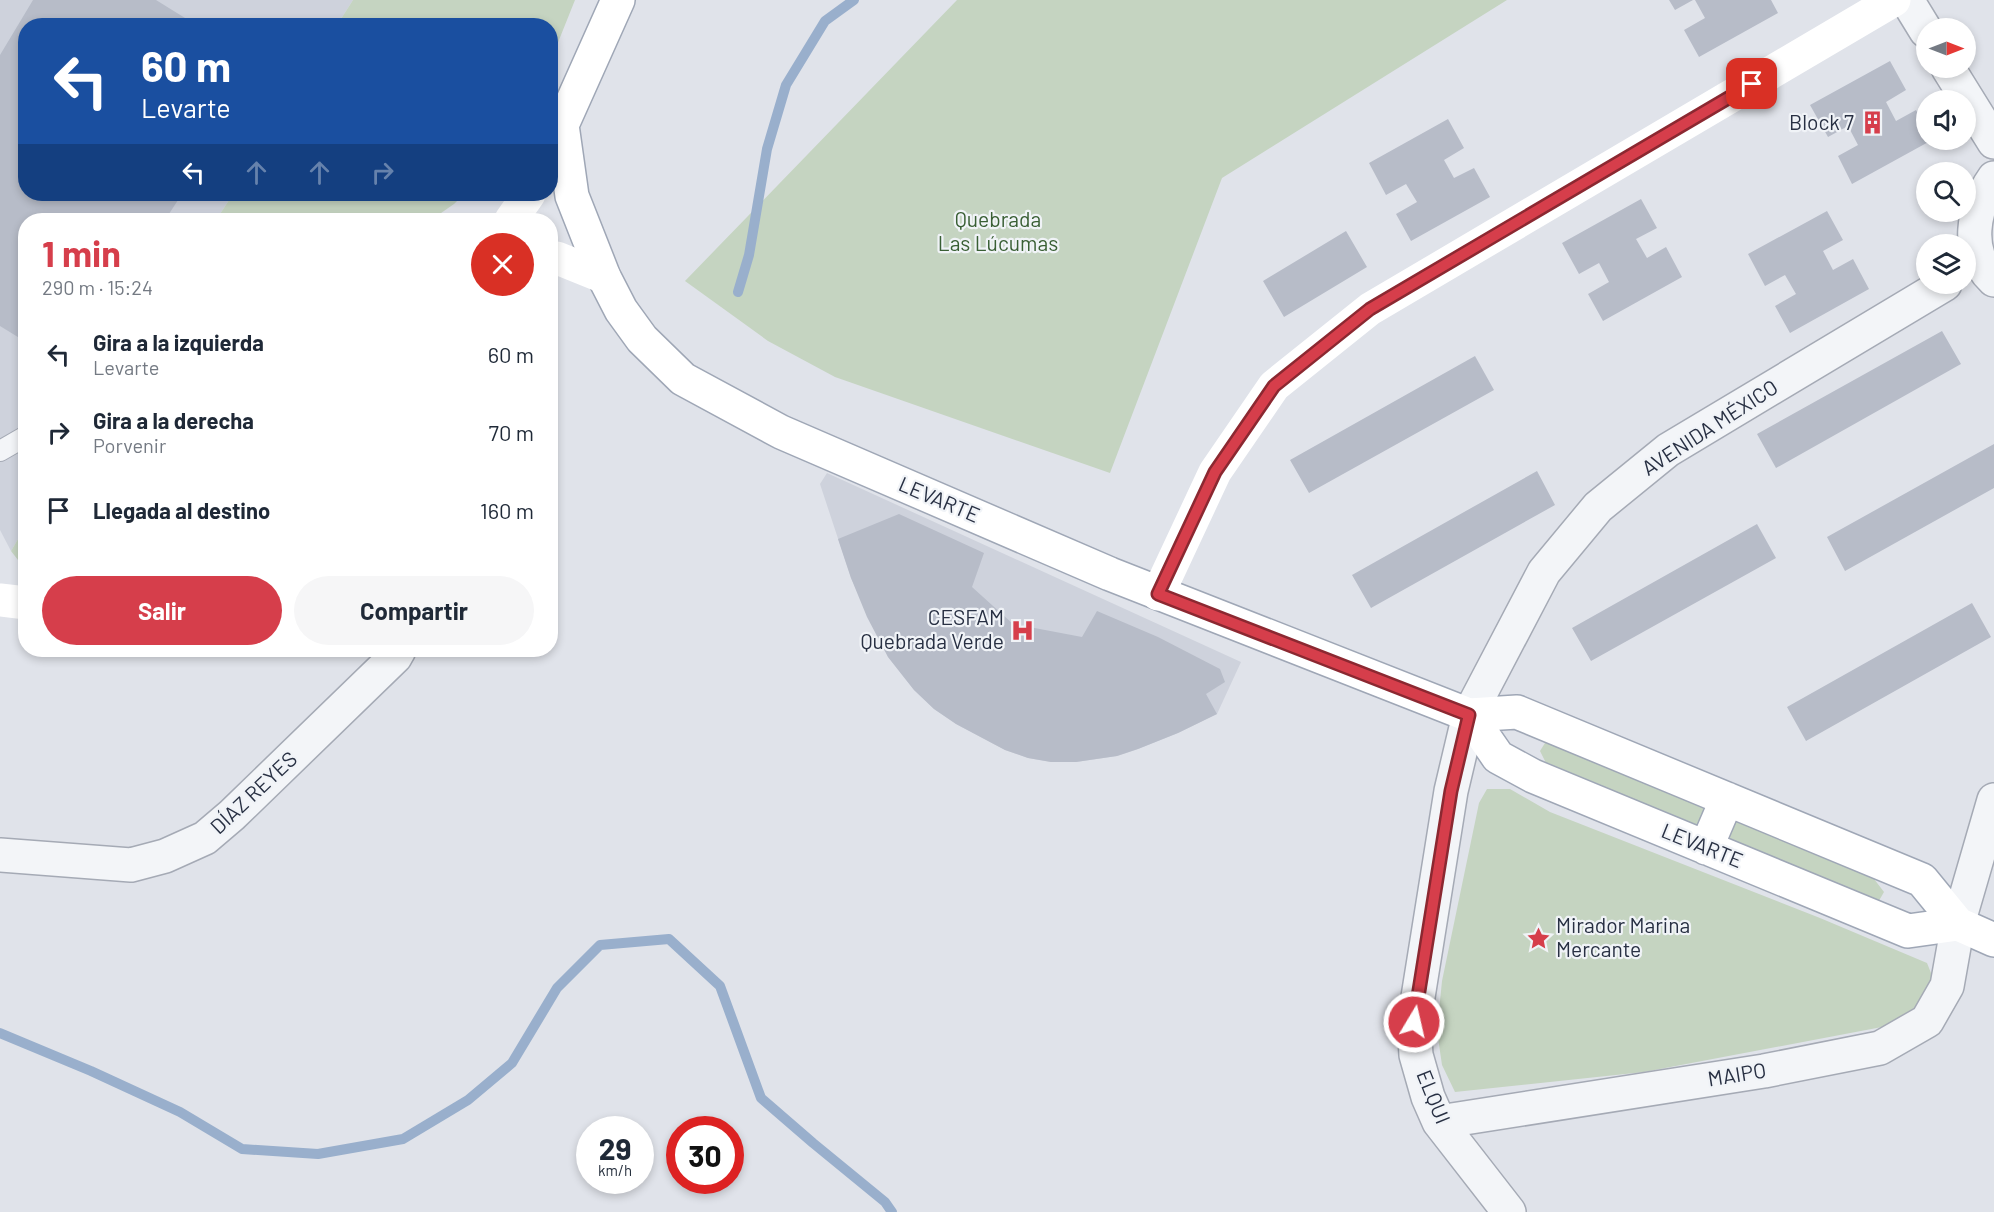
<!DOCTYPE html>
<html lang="es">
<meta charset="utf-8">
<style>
body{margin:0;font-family:Barlow,sans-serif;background:#f6f6f7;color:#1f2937;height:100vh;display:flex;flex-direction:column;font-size:22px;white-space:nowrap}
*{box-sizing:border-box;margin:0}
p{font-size:20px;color:#747a83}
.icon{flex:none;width:33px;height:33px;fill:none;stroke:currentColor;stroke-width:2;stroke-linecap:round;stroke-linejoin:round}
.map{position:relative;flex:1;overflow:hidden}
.drawer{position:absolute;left:18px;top:213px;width:540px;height:444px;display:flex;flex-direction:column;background:#fff;border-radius:24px;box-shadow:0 3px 9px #0003}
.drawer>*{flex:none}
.banner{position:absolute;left:18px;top:18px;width:540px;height:183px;border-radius:24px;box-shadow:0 3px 9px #0003;background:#1a4fa0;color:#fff;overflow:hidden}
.needle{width:39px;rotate:90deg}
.controls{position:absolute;left:1916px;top:18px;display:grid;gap:12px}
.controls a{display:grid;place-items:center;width:60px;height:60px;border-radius:50%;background:#fff;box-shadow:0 3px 9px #0003;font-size:30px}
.speed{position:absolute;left:576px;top:1116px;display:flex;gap:12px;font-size:30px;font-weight:700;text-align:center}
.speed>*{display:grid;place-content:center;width:78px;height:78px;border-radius:50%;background:#fff;box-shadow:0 3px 9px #0003;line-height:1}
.speed small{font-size:15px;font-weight:400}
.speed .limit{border:9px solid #d22;background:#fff;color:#111}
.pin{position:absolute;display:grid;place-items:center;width:51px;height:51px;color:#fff;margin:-26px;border-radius:12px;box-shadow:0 3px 9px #0006}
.me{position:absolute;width:66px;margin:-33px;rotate:9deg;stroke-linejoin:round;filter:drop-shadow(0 0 4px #0008)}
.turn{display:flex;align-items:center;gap:21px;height:126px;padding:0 24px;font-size:27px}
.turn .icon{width:78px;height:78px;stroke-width:2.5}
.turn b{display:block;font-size:42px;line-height:51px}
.lanes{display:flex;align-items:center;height:57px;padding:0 24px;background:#0003;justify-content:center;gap:30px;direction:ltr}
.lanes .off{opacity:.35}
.round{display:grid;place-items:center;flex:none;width:63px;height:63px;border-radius:32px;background:#f6f6f7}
.summary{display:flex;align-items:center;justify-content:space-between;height:102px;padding:0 24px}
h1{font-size:36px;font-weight:700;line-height:45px;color:#d63e4b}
.primary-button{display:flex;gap:12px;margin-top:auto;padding:12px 24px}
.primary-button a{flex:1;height:69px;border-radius:36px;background:#d63e4b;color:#fff;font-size:24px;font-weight:700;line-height:69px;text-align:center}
.primary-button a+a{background:#f6f6f7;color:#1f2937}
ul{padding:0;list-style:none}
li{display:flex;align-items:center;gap:18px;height:78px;padding:0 24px}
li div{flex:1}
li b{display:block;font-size:22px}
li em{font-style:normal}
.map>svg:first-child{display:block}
</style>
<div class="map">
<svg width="1994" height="1212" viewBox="0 0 1994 1212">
<rect width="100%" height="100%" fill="#e0e3ea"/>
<path fill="#ced2dc" d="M0,0h353l-16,25 -311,1v168h207l-17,26h-190l-1,307 -14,24 -11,-21z
M827,473l414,189 -24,52 -39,19 -40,16 -21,7 -41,6h-25l-23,-4 -23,-8 -49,-26 -22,-15 -20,-19 -26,-33 -37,-79 -31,-94z"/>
<path fill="#c5d4c1" d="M353,0h222l-24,60 -1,-34 -213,-1z
M957,0h550l-285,178 -112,295 -275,-96 -67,-36 -83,-60z
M233,194h231l-10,10 -23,16h-215z
M25,527v42l-14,-18z
M1545,743l15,2 311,130 13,17 -11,19 -322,-138 -11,-22z
M1487,789h23l40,23 270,106 107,45 8,20 -9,22 -23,18 -259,49 -189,20 -13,-27 -5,-34 5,-50 37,-178z"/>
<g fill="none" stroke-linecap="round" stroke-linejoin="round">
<path stroke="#99afcc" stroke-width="10" d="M738,292l11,-37 18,-106 19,-64 39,-64 29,-21
M0,1033l91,38 89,41 62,37 76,5 85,-15 65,-39 44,-37 45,-75 43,-43 69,-6 51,47 41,112 52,45 72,59 7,10"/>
</g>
<path fill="#b7bcc8" d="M33,0h123l42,26h-172v168h156l-17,26h-139v122l-26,-16v-271z
M1669,0h24l-18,10z
M1695,0h76l7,13 -79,44 -15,-27 21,-12z
M1890,61l16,29 -20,12 10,19 20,-11 10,19v11h6l-80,44 -14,-28 20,-11 -10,-19 -20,11 -18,-32z
M1448,119l16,29 -20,12 10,18 20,-10 16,29 -79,44 -15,-27 21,-12 -11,-18 -20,11 -17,-32z
M1641,199l16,29 -21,11 11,19 19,-11 16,30 -79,44 -15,-27 21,-12 -10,-19 -20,11 -17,-31z
M1827,211l16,29 -20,11 10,19 20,-11 16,30 -79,44 -15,-27 21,-12 -11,-19 -20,11 -17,-32z
M1346,231l21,36 -83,50 -21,-36z
M1942,331l19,33 -185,104 -19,-34z
M1475,356l19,34 -185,103 -19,-33z
M1994,444v44l-149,83 -18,-34z
M1537,471l18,34 -184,103 -19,-33z
M899,514l85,39 -12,34 41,37 69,13 15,-26 61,26 62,32 5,13 -19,12 11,20 -39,19 -40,16 -21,7 -41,6h-25l-23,-4 -23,-8 -49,-26 -22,-15 -20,-19 -26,-33 -21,-40 -16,-39 -13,-39z
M1757,524l19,34 -185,103 -19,-33z
M1972,603l19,34 -185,104 -19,-34z"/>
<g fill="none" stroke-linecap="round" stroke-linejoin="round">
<defs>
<path id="lane" d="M0,451l26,-15"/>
<path id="street" d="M1907,0l19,31
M1948,68l46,74
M1994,178c-21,30 -30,74 0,102
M0,855l131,10 34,-9 40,-18 27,-23 163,-158 4,-7
M1439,1122l325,-51 116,-23 47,-27 20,-35 11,-62 36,-124
M1509,1212l-70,-90 -11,-25 -12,-42 -2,-33 37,-231 18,-76 75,-143 54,-65 70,-57 277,-166"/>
<path id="primary" d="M618,0l-56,125 10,71 32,81 17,33 21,29 41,40 98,53 329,142 359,141 48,-3 405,168 36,44 36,16
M1469,715l29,42 35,19 375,155 50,-7
M1706,848l21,-49"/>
</defs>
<use href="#lane" stroke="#a5aab5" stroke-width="22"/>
<use href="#street" stroke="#a5aab5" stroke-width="36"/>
<use href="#primary" stroke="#9fa7b6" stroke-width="36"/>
<use href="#lane" stroke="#f3f5f8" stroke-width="20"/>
<use href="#street" stroke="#f3f5f8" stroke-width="33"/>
<path stroke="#fff" stroke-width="33" d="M511,220l18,-26
M550,257l7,1 47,19
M1158,594l57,-122 59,-86 96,-77 524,-309
M0,600l26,3"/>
<use href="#primary" stroke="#fff" stroke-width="33"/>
</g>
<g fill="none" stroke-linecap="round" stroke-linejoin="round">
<defs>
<path id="route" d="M1414,1022l37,-231 18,-76 -311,-121 57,-122 59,-86 96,-77 382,-225"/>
</defs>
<use href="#route" stroke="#8b2831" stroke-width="15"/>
<use href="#route" stroke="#d63e4b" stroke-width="10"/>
</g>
<defs>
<symbol id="building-bare" viewBox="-9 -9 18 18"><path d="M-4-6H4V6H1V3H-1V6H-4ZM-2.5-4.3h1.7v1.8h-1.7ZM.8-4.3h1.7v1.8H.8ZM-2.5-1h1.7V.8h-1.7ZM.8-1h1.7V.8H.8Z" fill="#d63e4b" stroke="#f0f3f7" stroke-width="2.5" paint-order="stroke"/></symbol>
<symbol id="hospital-bare" viewBox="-9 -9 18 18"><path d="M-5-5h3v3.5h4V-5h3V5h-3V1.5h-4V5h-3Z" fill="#d63e4b" stroke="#f0f3f7" stroke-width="2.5" paint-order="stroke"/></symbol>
<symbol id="sight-bare" viewBox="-9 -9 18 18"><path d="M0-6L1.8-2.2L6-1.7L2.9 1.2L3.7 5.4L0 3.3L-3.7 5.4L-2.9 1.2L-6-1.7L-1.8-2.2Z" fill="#d63e4b" stroke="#f0f3f7" stroke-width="2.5" paint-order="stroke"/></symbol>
</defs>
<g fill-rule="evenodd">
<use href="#building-bare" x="1856" y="106" width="33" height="33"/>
<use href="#hospital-bare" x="1006" y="614" width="33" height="33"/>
<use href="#sight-bare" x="1522" y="922" width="33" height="33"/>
</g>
<g text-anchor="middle" stroke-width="4.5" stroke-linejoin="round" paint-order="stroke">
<g font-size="21" fill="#283043" stroke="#f0f3f7" text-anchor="end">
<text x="1854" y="130">Block 7</text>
<text x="1004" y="625">CESFAM<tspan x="1004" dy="24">Quebrada Verde</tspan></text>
<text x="1556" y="933" text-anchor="start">Mirador Marina<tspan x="1556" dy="24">Mercante</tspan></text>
</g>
<g font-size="21" fill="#395f34" stroke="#f0f3f7">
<text x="998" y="227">Quebrada<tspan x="998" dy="24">Las Lúcumas</tspan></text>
</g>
<g font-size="21" fill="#283043" stroke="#f0f3f7">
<text transform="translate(1710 428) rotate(-33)" y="7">AVENIDA MÉXICO</text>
<text transform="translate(939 500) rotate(23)" y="7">LEVARTE</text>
<text transform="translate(254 793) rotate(-43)" y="7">DÍAZ REYES</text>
<text transform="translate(1702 846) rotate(22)" y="7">LEVARTE</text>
<text transform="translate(1737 1075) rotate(-9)" y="7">MAIPO</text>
<text transform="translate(1433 1097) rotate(68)" y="7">ELQUI</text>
</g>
</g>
</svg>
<div class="controls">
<a><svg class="needle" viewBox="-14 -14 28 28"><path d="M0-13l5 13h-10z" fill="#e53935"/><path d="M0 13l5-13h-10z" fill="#747a83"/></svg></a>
<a><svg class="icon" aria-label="sound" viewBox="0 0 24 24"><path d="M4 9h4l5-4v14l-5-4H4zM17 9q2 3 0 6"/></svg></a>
<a><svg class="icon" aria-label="search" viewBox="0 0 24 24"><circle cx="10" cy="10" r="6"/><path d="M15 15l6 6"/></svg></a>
<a><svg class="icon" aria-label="layers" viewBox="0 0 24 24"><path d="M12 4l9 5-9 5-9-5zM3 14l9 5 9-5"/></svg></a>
</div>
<div class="speed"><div>29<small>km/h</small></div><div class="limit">30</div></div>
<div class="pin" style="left:1752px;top:84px;background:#d93025"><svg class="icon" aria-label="arrive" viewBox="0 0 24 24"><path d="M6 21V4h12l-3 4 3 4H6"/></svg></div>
<svg class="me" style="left:1414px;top:1022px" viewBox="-20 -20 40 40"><circle r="17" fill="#d63e4b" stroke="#fff" stroke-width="3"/><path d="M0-11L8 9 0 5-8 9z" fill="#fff"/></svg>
<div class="banner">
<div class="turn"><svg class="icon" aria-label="left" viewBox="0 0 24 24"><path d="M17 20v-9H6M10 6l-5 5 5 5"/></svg><div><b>60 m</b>Levarte</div></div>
<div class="lanes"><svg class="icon" aria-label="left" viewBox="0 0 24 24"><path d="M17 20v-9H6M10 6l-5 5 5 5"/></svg><svg class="icon off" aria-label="ahead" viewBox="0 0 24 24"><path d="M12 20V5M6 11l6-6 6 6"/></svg><svg class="icon off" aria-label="ahead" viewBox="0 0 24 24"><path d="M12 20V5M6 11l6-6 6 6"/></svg><svg class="icon off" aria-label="right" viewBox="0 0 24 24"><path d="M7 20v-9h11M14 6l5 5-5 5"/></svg></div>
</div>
<section class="drawer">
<div class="summary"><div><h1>1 min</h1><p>290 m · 15:24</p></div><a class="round" style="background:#d93025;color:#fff"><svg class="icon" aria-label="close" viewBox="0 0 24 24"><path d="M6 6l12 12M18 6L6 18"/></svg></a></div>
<ul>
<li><svg class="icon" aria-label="left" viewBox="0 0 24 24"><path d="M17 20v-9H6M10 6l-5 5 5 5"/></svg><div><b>Gira a la izquierda</b><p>Levarte</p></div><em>60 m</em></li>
<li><svg class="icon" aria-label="right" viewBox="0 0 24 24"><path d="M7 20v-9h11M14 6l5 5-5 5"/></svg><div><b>Gira a la derecha</b><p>Porvenir</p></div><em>70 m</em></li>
<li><svg class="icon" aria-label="arrive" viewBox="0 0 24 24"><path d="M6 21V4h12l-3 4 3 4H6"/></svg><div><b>Llegada al destino</b></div><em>160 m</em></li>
</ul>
<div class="primary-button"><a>Salir</a><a>Compartir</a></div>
</section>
</div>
